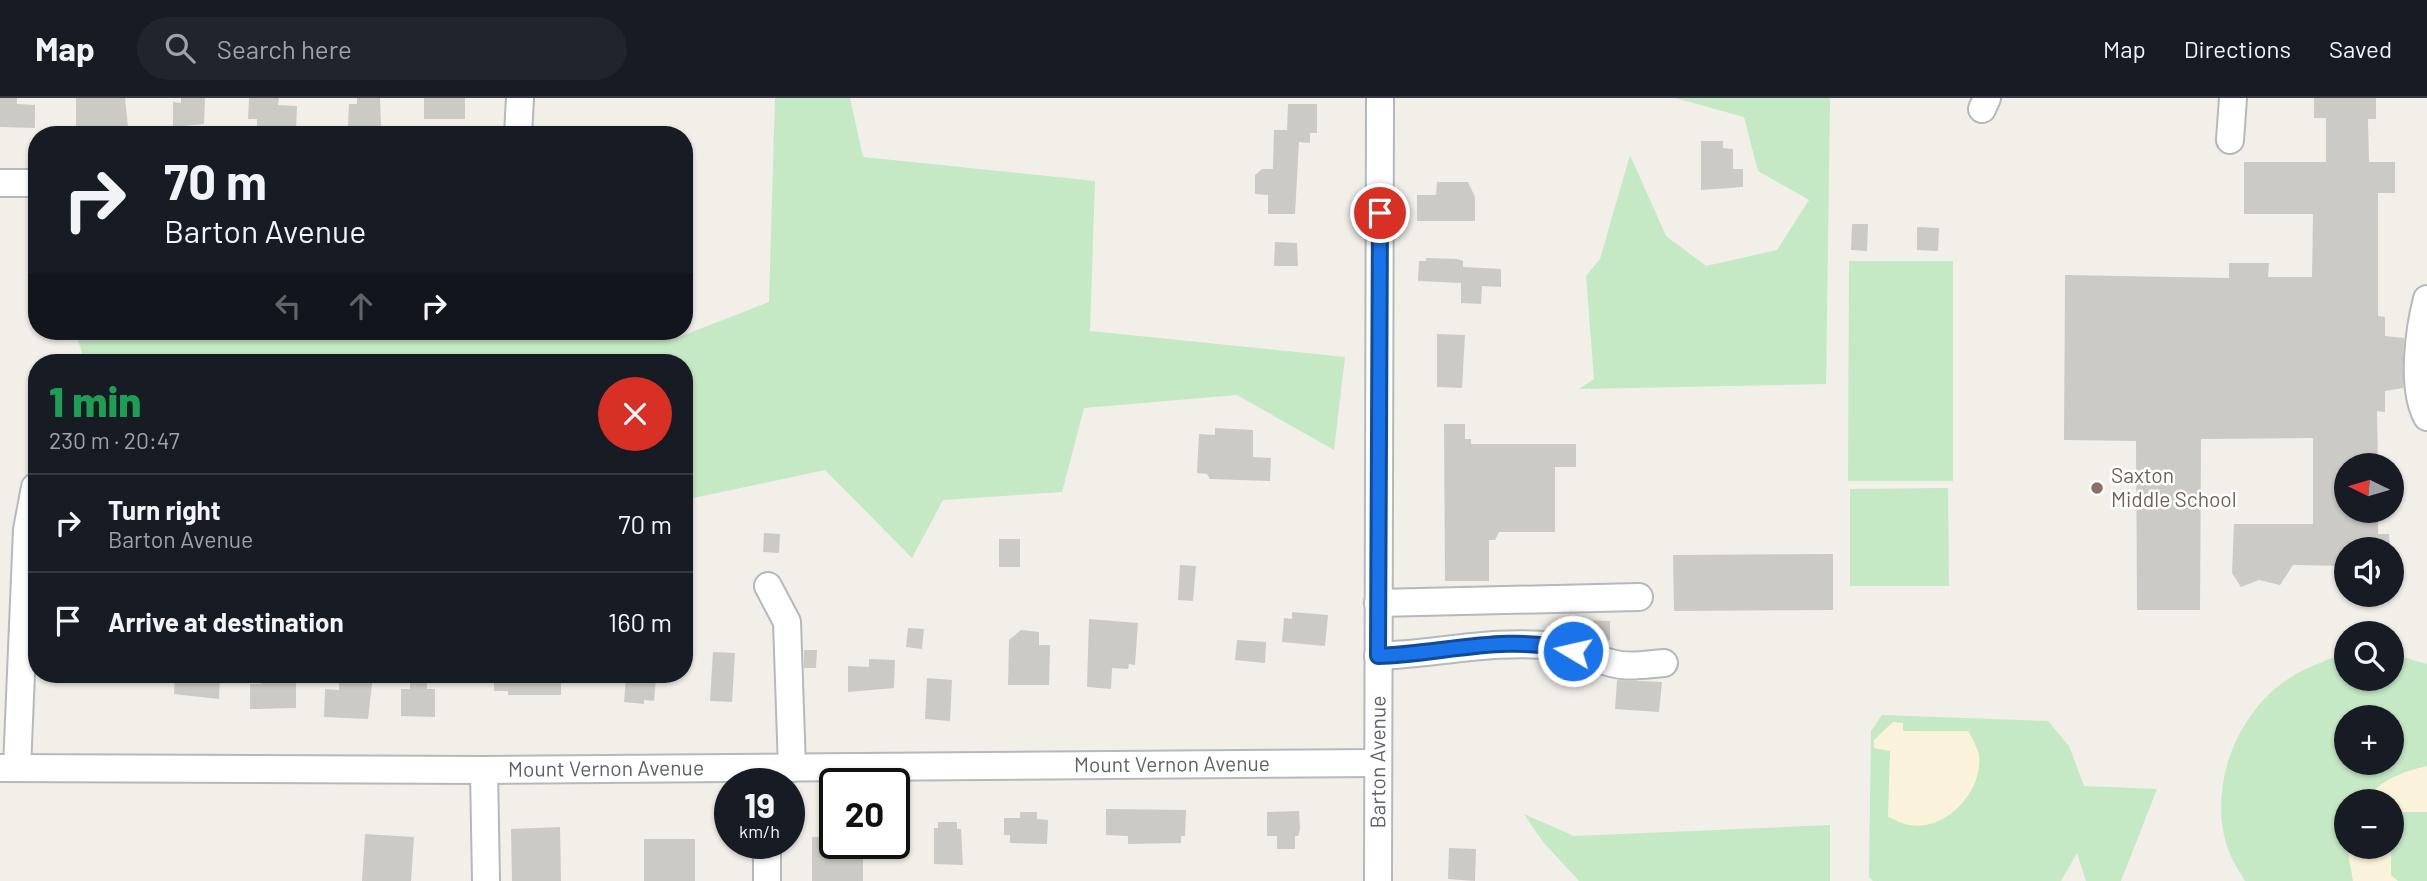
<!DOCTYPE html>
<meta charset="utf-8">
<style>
body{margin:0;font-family:Barlow,sans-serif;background:#20242c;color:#f1f3f6;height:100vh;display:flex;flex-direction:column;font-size:26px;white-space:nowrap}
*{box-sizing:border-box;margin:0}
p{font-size:23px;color:#9ea1a6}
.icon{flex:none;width:38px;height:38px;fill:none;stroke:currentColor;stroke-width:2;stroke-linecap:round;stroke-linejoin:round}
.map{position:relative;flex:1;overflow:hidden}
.side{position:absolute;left:28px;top:256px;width:665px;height:329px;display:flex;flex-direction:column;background:#171b24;border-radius:28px;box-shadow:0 2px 5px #0004}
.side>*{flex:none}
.top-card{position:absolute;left:28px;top:28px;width:665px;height:214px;border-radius:28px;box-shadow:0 2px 5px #0004;background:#171b24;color:#f1f3f6;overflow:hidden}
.needle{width:46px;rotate:275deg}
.buttons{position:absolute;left:2334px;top:355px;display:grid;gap:14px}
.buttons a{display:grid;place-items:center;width:70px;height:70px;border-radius:50%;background:#171b24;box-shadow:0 2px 5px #0004;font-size:35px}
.speed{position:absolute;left:714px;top:670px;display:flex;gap:14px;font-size:35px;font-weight:700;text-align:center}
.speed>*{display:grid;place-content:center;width:91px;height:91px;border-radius:50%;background:#171b24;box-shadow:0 2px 5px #0004;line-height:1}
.speed small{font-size:18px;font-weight:400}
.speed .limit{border:4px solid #111;border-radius:10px;background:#fff;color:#111}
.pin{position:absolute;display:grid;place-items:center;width:60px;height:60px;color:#fff;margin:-30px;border:4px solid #fff;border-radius:50%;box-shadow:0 2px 7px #0007}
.me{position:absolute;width:77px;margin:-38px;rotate:279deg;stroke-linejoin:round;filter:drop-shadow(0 0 5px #0008)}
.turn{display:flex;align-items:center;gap:24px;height:147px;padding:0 21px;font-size:32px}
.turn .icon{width:91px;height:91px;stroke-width:2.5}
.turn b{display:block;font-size:49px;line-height:60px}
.lanes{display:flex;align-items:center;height:66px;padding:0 21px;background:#0003;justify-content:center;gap:35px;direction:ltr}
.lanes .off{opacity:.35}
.round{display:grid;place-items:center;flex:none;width:74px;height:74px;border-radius:37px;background:#20242c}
.overview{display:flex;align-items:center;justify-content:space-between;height:119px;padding:0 21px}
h1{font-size:42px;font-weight:800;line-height:52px;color:#1e9e55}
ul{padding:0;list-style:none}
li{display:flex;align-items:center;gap:21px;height:98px;padding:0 21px;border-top:2px solid #363941}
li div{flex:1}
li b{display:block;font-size:26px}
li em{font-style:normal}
header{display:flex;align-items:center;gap:42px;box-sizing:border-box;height:98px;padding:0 35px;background:#171b24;border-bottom:2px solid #363941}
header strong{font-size:33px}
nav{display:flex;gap:38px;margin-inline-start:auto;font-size:24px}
.search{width:490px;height:63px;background:#20242c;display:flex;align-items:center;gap:18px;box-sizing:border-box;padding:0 24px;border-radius:38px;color:#9ea1a6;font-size:26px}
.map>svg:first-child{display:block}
</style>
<header>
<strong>Map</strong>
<div class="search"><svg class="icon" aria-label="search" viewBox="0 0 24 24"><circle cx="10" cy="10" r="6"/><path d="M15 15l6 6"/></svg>Search here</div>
<nav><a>Map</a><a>Directions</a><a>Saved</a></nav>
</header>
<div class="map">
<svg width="2427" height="783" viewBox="0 0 2427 783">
<rect width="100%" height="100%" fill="#f1efe8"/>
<path fill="#c5e8c5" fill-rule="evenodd" d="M775,0h75l13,59 232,24 -5,150 255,26 -11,93 -97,-55 -153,13 -22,84 -119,8 -31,58 -87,-88 -141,30v-138h-599l-10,-31h599l5,6 90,-35z
M1675,0h155l-4,286 -247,5 15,-10 -8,-103 14,-17 30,-104 36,81 40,30 71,-16 32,-50 -51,-29 -14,-54z
M1849,163h104v220h-105z
M1948,390l1,98h-99v-97z
M2392,556l35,10v217h-182c-5,-9 -12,-19 -16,-29 -25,-67 12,-154 77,-183 13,-5 26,-13 41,-14v24h45zM2347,620h45v45h-45zM2347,704h45v45h-45z
M1882,617l166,6 21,25 15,40 73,3 -36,92h-35l-9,-28 -16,28h-188l-4,-4 2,-146z
M1524,716l50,22 256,-11v56h-251l-36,-39z"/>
<path fill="#fbf3d9" d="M1893,624l10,1v8h65c4,7 10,17 11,25 4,36 -34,76 -70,69 -7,-1 -14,-6 -21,-8l2,-66 -16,-3v-8z
M2427,668v46h-26l-9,9v-19l-29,-1c18,-21 38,-29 64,-35z
M2347,749h44v28l7,6h-45z"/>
<path fill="#cccac5" d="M0,0h17v6l18,1v23l-35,-1z
M76,0h49l3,29 -52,1z
M181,0h24l-1,26 -31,3v-25l8,1z
M249,0h30l-1,7 19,1 -1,23 -39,-2v-8h-9z
M357,0h23l1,28h-33l1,-22h8z
M424,0h41v21h-41z
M2314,0h62v21h-8l1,43h26v31h-17v123l7,1v19l19,2 -1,50 -18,3v21l-8,-1 1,55h-31v45h31v23h11l1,16h-43v16l-54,-1 -13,20 -21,-5 -18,7 -9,-14 2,-49h79v-86l-112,1 -1,171h-63l-1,-169 -72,-1 1,-165 164,3v-15h40l-1,14h44l1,-63h-69v-52h82v-44h-12z
M1288,6h29v29h-7v10l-11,-1 -4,72h-27v-19l-13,-1v-19l7,-6h11l1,-39h13z
M1701,43h22v7l10,1v20h10v18l-42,3z
M1437,84h31l7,15v24h-58v-26h19z
M1852,126h16l-1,27 -16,-1z
M1917,129l22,1 -1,23 -21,-1z
M1275,144l22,1 1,23h-24z
M1426,160l31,1 6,2v6l38,2v18l-19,-1 -1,18 -20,-1v-20l-43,-2 1,-20h7z
M1437,236l28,1 -3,53 -25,-1z
M1444,326h21v15h6v5h105v23h-21v65h-56l-4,8h-6v41h-44z
M1215,330l38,2v27l18,1 -1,23 -60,-2 -3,-5 -10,-1 2,-39 16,1z
M764,435l16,1 -1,19 -16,-1z
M999,441h21v28h-21z
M1833,456v56l-159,1 -1,-56z
M1180,467l16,1 -3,35 -15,-1z
M1292,514l36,3 -3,31 -43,-4 2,-24 8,1z
M1089,521l49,4 -3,42 -6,-1 -1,5 -16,-1 -1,21 -24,-2z
M1580,522l30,1v19l-10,3 -21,-7z
M908,530l16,1 -2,20 -16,-2z
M1021,532l18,2v13h11l-1,40h-41l1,-45z
M1237,542l29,2 -1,21 -30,-3z
M804,552h13l-1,18h-12z
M713,554l22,1 -3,49 -22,-1z
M869,561l26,1 -1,28 -46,4v-26l21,1z
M175,576h45l-1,25 -45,-5z
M261,576h35v34l-46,1v-25h11z
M351,576l22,1 -5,44 -44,-2 1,-28 14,1v-10h7z
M494,576h67v21h-53v-4h-14z
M630,576h16v5l10,1 -2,21 -10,-1v4l-20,-2 2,-25 4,1z
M927,580l25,2 -2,41 -25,-2z
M1617,582l45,2 -3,30 -44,-3z
M410,584h17v7h8v28l-34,-1v-27h9z
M1106,711l80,1 -1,26h-4v7l-53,1v-8l-22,-1z
M1299,713l1,18 -2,7h-3v13h-18v-13h-10v-24z
M1020,714h17v7l11,1 -1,24 -37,-1v-8h-6v-17h16z
M938,724h19v7h4l2,36 -29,-1v-36h4z
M560,729l1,54h-49l-1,-52z
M365,736l49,3 -3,44h-49z
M812,739h23v7h28v37h-51z
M644,741h51v42h-51z
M1449,750l27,1 -1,32 -27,-2z"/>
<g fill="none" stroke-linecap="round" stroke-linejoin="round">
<defs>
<g id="minor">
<path d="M1982,11l5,-11"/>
<path d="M518,37l2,-37"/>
<path d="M2230,42l3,-42"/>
<path d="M0,85h37"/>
<path d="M2427,201c-8,31 -16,89 0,118"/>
<path d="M768,488l19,36 5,146"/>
<path d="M1378,505l261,-6"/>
<path d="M1378,558c59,-2 117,-17 176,-10 23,3 44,16 67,19 14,2 29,-1 43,-2"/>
<path id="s1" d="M0,670l484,2 893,-7"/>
<path d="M17,670l10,-238 8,-43"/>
<path d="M484,672l2,111"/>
<path d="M767,746v37"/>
<path id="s2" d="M1378,783l2,-783"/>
</g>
</defs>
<use href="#minor" stroke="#b5b8bc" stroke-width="30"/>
<use href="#minor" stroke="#fff" stroke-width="26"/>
</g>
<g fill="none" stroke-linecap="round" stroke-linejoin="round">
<defs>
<path id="route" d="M1380,115l-2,443c64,-2 131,-23 195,-5"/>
</defs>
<use href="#route" stroke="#114b97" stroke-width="18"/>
<use href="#route" stroke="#1a73e8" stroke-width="12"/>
</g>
<circle fill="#8d6e63" stroke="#fff" stroke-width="2.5" cx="2097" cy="390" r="7"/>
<g text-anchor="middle" stroke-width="5" stroke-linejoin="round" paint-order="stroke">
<g font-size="21" fill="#785e54" stroke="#fff" text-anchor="start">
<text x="2111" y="385">Saxton<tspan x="2111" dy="24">Middle School</tspan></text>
</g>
<g font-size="21" fill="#5f6368" stroke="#fff">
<text dy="7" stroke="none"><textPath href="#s2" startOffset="119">Barton Avenue</textPath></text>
<text dy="7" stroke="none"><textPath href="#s1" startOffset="1172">Mount Vernon Avenue</textPath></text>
<text dy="7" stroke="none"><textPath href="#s1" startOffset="606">Mount Vernon Avenue</textPath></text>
</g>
</g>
</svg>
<div class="buttons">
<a><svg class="needle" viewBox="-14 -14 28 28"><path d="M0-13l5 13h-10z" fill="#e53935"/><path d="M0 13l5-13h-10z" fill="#9ea1a6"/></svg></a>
<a><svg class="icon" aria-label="sound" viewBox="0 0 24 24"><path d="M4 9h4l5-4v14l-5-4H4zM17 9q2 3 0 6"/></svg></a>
<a><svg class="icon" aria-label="search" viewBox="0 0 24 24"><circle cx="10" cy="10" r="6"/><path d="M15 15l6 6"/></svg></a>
<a>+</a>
<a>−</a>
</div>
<div class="speed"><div>19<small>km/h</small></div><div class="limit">20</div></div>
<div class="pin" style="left:1380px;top:115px;background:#d93025"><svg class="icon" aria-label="arrive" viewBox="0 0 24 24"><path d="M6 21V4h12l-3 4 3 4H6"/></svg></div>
<svg class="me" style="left:1573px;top:553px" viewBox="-20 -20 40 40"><circle r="17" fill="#1a73e8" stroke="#fff" stroke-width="3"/><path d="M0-11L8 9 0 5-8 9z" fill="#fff"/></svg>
<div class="top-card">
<div class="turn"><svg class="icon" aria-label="right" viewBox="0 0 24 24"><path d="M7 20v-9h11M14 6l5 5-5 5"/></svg><div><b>70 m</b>Barton Avenue</div></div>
<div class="lanes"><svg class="icon off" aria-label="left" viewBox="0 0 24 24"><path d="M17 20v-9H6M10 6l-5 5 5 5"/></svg><svg class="icon off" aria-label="ahead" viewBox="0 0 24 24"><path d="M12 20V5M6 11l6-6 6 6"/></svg><svg class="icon" aria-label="right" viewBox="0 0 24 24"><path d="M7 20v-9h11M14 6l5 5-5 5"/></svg></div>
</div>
<section class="side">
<div class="overview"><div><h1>1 min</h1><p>230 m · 20:47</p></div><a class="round" style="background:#d93025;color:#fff"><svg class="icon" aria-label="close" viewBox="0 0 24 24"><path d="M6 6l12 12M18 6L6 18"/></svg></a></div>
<ul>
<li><svg class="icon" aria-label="right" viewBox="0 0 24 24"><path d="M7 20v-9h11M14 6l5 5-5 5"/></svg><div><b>Turn right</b><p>Barton Avenue</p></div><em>70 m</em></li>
<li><svg class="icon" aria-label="arrive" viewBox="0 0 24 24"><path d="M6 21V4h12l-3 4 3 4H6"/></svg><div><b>Arrive at destination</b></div><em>160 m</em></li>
</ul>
</section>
</div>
